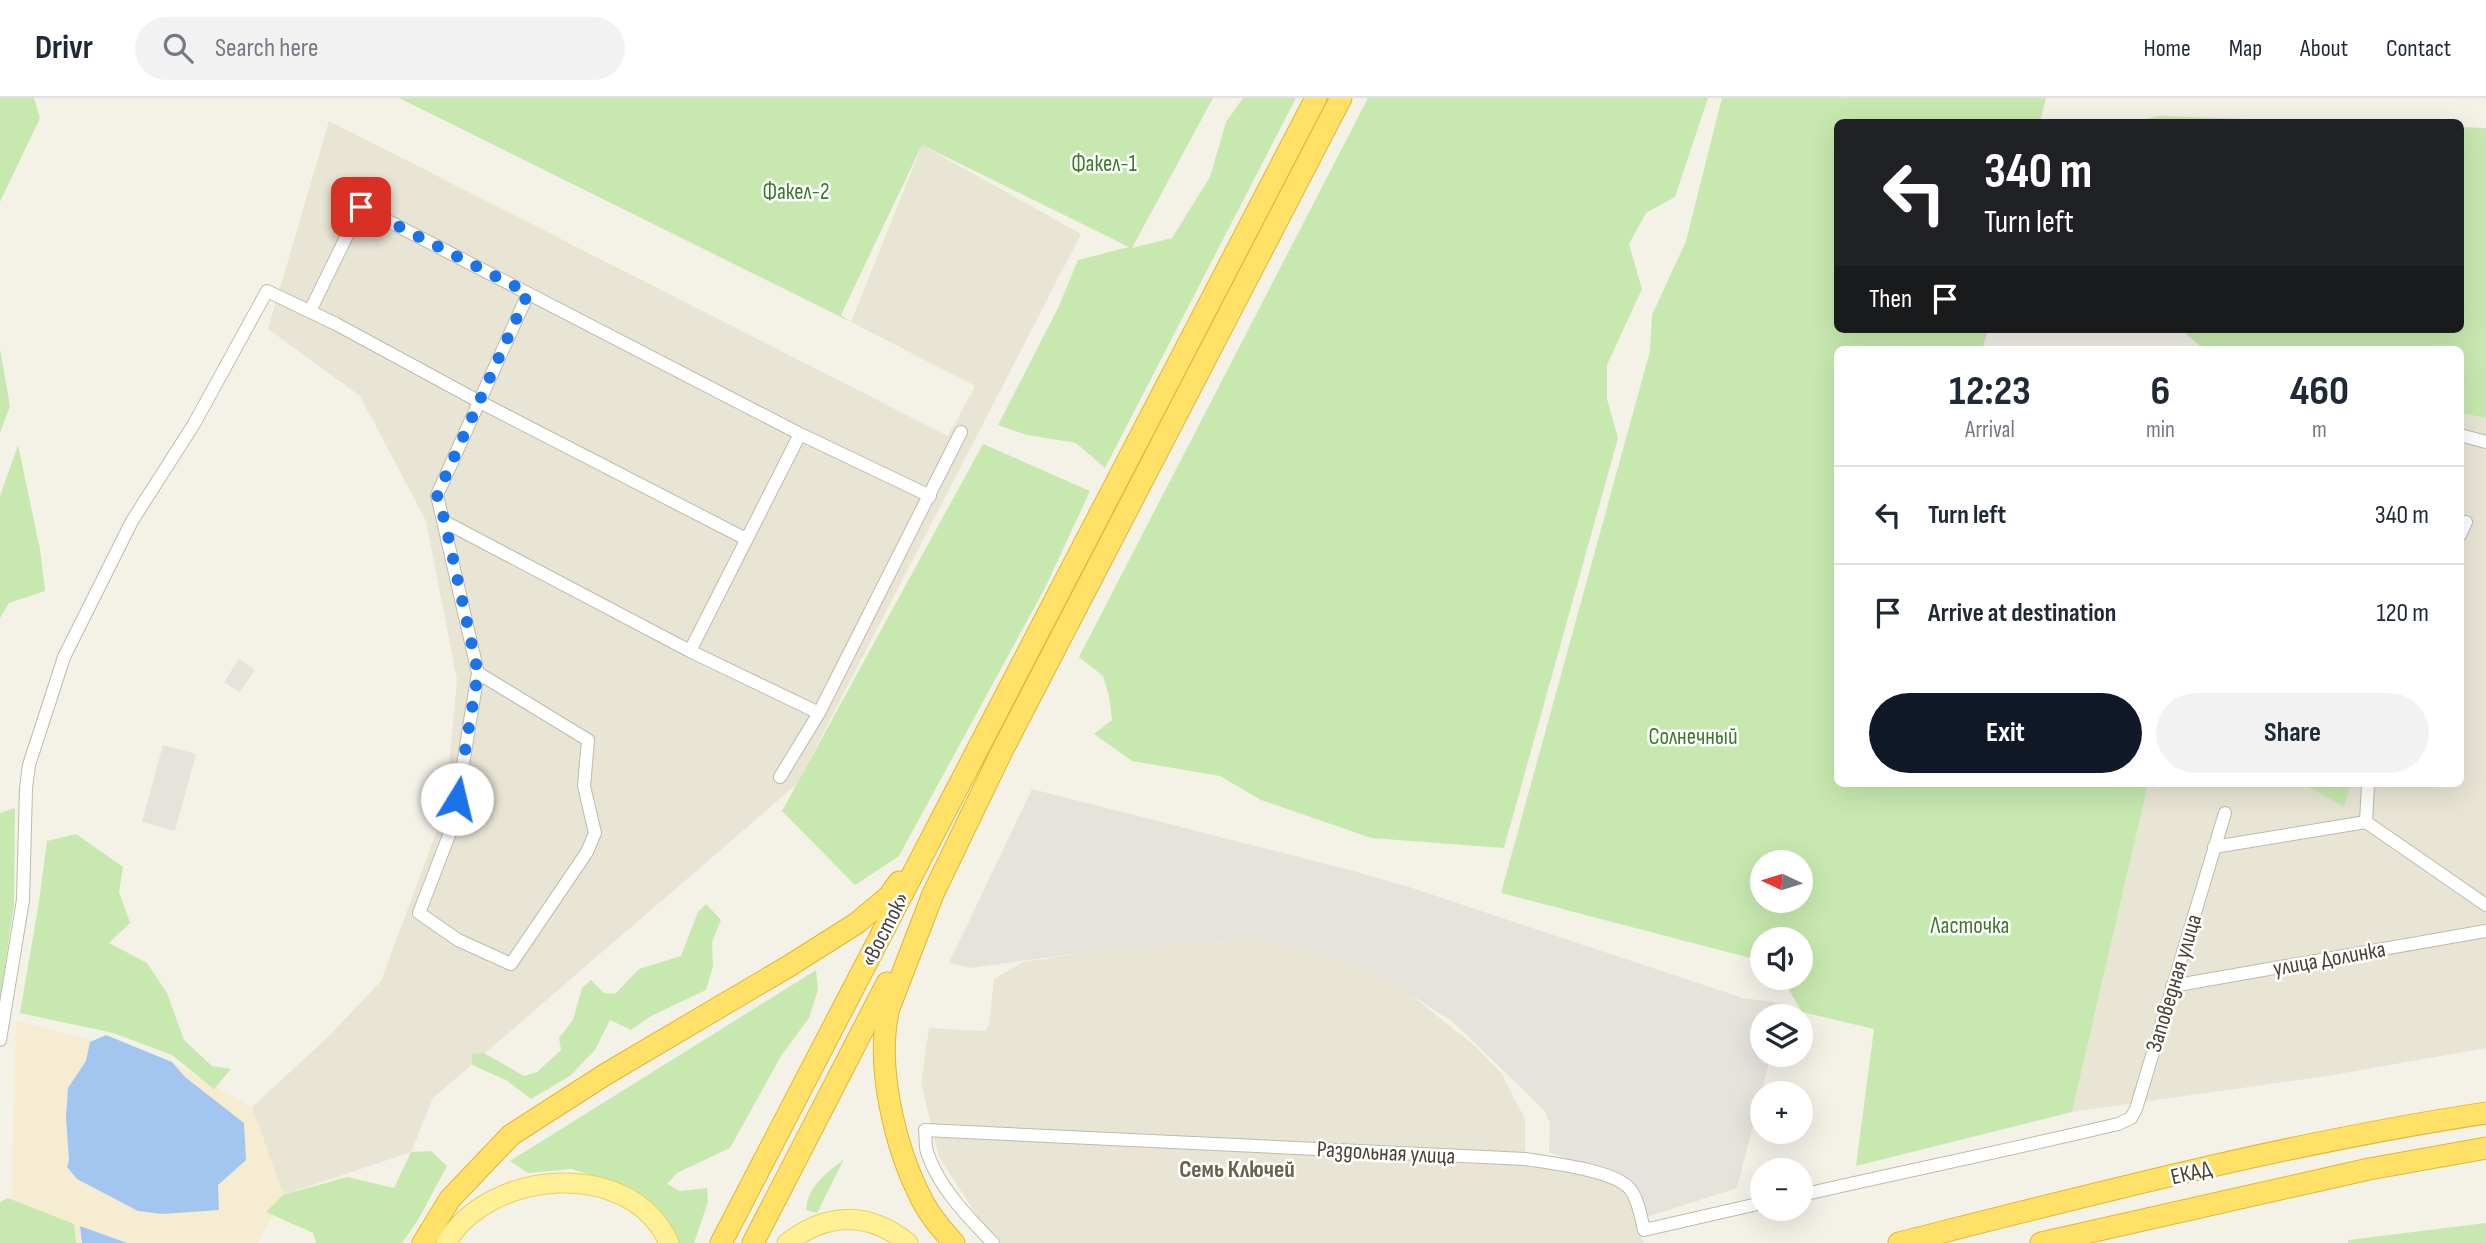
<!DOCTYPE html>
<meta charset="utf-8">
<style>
body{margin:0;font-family:"Sofia Sans Condensed",sans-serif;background:#f2f2f3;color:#1f2937;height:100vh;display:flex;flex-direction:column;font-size:26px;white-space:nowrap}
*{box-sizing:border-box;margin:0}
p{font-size:23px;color:#747a83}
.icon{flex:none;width:38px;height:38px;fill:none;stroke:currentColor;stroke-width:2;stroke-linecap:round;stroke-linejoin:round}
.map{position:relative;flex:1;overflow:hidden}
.panel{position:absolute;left:1834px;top:248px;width:630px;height:441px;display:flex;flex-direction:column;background:#fff;border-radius:10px;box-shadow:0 7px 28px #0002}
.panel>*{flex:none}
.banner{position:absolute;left:1834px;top:21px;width:630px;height:214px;border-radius:10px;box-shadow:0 7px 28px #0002;background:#202124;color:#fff;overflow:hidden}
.needle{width:46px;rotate:274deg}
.fabs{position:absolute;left:1750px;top:752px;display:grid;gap:14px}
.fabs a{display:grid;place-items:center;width:63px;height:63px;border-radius:50%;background:#fff;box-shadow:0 7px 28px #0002;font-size:35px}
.pin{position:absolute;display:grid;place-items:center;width:60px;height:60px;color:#fff;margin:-30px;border-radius:14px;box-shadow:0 4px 10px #0006}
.me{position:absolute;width:77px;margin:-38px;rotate:9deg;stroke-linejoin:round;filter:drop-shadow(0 0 5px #0008)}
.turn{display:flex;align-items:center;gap:24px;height:147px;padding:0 35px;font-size:32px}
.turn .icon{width:91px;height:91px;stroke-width:2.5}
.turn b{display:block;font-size:49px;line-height:60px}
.then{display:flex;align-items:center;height:66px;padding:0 35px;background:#0003;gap:14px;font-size:26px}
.eta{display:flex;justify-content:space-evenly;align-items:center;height:119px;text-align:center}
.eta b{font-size:42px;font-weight:700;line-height:49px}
.action{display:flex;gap:14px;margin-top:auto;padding:14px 35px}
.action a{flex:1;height:80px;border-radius:42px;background:#111827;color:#fff;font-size:28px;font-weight:700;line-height:80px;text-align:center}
.action a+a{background:#f2f2f3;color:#1f2937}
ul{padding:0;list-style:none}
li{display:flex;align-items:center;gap:21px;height:98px;padding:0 35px;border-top:2px solid #e0e1e3}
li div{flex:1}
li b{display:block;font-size:26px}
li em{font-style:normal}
header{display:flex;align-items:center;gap:42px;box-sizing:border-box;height:98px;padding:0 35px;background:#fff;border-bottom:2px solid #e0e1e3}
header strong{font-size:33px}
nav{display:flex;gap:38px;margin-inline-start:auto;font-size:24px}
.search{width:490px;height:63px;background:#f2f2f3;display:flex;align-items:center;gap:18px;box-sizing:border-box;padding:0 24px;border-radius:38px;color:#747a83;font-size:26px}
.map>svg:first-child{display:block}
</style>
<header>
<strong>Drivr</strong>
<div class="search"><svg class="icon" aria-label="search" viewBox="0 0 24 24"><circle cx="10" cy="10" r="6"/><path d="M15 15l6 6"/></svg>Search here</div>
<nav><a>Home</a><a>Map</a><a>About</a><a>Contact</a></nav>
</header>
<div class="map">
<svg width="2486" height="1145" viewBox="0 0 2486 1145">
<rect width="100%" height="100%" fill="#f4f2e7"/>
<path fill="#e8e5d5" d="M329,23l619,315 27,-50 -124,-64 71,-177 159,89 -284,550 -364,314 -22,54 -128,43 -31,-88 76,-70 53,-56 64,-172 12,-129 -31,-159 -66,-125 -92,-67z
M2461,315l25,5v630l-159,28 -255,36 76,-328h155l41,22 7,-22h109z
M1252,842l64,11 56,19 31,19 71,56 28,29 23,45v33l100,36 19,55h-645l-14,-15 -46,-71 -18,-74 8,-55 56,3 4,-6 5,-46 29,-17 74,-11z"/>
<path fill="#f6ecd2" d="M16,922l156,42 80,45 31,88 -25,48h-248z"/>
<path fill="#e6e3dc" d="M239,561l16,11 -15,22 -16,-10z
M163,647l33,9 -21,77 -33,-9z
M1032,691l318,81 62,18 331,110 37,5v14h-18v38h9l-34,133 -90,29 -6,-24 -8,-10 -84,-31 1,-29 -6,-13 -92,-89 -81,-51 -55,-19 -64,-11 -155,11 -127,17 -21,-5z"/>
<path fill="#c7e9af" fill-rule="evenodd" d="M0,0h34l6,20 -40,84z
M399,0h814l-81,150 40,-10 38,-61 16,-55 17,-24h53l-191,370 -29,-25 -49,-8 -29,-10 60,-117 20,-48 51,-13 -207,-102 -81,170 10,7z
M1368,0h340l-33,99 -29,16 -17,31 13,45 -35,76v34l11,39 -114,410 -133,-10 -110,-38 -41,-24 -88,-15 -38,-27 18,-14 -3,-24 -6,-20 -24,-19z
M1722,0h324l-6,24h-202v207h150l-6,21h-144v434h310l-76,328 -216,54 18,-137 -72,-17 -20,-34h19v-38h-39v21l-261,-68 149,-542 2,-36 34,-74zM1762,765h39v38h-39z
M2159,18l184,6h-212z
M2461,29l25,1v290l-25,-5 -1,-63h-255l-24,-20 279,-1z
M0,251l10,57 -10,27z
M983,346l107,47 -45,97 -146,268 -44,29 -73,-74z
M18,347l22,104 5,42 -36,12 -9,15v-122z
M2303,686h48l-7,23z
M15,710l-1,96 -14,96v-187z
M76,736l47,33 -4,25 11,31 -21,20 38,20 20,30 17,47 28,26 19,3 -17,20 -42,-34 -59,-22 -93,-20 19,-111 8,-61z
M706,806l15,16 -9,22 1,24 -7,24 -55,26 -20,14 -21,-10 -15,30 -25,26 -39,23 -25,-19 -34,-15v-11l12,-1 40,23 13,-4 24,-22 -2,-12 14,-18 9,-32 9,-8 13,13 11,1 24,-25 42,-13 17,-44z
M816,872l2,20 -9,28 -28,38 -51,92 -53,25 -10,11 13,7 27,-3 1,14 -14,41h-19l-1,-10 -39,-43 -63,-21 -44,4 -18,-12z
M431,1053l16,15 -29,54 -16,23h-86l-3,-10 -47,-21 17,-17 64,-18 47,11 17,-36z
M844,1061l-27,54 -11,-3c2,-25 20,-36 38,-51z
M8,1100l66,26 2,19h-76v-41z
M2486,1125v20h-138v-3z"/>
<path fill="#a3c6f1" d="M106,937l66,27 13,15 59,46 2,37 -28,25 1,25 -57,4 -24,-3 -61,-32 -10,-12 2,-7 -3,-43 2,-29 18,-27 4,-19z
M80,1128l47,17h-45z"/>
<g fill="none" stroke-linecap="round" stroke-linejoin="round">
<defs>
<path id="street" d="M310,213l51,-104 439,227 130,62
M2460,337l26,7
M445,424l245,129 129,62
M2460,437l6,-13
M690,553l110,-217
M478,575l110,67 -4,46 11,47 -8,19 -76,112 -53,-24 -39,-27 34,-88 25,-152 -41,-178 91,-201
M780,679l39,-64 142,-281
M2366,724l2,-38
M2214,749l152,-25 120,83
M2172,888l314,-55
M0,942l23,-140 3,-112 3,-23 27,-83 8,-25 68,-136 62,-97 73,-133 69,33 144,78 266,137
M1801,1097c105,-24 212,-46 317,-71l13,-6 5,-9 89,-296
M993,1145c-25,-26 -54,-55 -66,-91 -2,-6 -1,-15 -2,-22l600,29c25,4 89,11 105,30 8,10 11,28 14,41l118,-27"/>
<path id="primary" d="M446,1145c43,-74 185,-86 223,0
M787,1145c40,-31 81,-32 121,0"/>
<path id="highway" d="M423,1145l27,-44 61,-64 95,-61 183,-108 68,-43 32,-27 10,-14
M721,1145l595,-1145
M753,1145l134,-260
M954,1145c-12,-13 -24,-27 -32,-43 -27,-52 -47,-135 -33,-192l44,-114 69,-143 339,-653
M1899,1145c194,-49 389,-100 587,-130
M2041,1145l328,-74 117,-21"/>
</defs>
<use href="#street" stroke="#bfbbaa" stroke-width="14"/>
<use href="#primary" stroke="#e5d064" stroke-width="21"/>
<use href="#highway" stroke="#dfb836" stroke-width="23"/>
<use href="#street" stroke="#fff" stroke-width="12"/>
<use href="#primary" stroke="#ffef95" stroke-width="19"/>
<use href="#highway" stroke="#ffe167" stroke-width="21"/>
</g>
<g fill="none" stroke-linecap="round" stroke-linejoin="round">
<path stroke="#1a73e8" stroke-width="12" stroke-dasharray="0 21.6" d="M361,109l167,86 -91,202 8,27 33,151 -21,126"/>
</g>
<g text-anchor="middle" stroke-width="5" stroke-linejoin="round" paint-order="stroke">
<g font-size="23" fill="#3c7a28" stroke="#fff">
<text x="1104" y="73">Факел-1</text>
<text x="796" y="101">Факел-2</text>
<text x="1693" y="646">Солнечный</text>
<text x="1970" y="835">Ласточка</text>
</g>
<g font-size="23" fill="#474336" stroke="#fff">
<text transform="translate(884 831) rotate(-63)" y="8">«Восток»</text>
<text transform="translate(2329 860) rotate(-10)" y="8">улица Долинка</text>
<text transform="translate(2173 885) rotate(-73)" y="8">Заповедная улица</text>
<text transform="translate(1386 1054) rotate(3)" y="8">Раздольная улица</text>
<text transform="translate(2191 1074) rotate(-13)" y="8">ЕКАД</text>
</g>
<g font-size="24" font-weight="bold" fill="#6a624d" stroke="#fff">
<text x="1237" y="1079">Семь Ключей</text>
</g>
</g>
</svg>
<div class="fabs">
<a><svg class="needle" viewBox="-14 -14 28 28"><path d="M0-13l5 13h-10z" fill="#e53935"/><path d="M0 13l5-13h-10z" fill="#747a83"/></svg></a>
<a><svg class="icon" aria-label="sound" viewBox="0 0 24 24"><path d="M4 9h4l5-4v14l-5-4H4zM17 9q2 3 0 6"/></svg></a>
<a><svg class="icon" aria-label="layers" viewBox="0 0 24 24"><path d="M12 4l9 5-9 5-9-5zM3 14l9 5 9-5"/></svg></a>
<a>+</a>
<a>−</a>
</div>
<div class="pin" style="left:361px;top:109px;background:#d93025"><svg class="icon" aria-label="arrive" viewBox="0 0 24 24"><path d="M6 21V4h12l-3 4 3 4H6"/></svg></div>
<svg class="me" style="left:457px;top:701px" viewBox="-20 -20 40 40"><circle r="19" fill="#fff"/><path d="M0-13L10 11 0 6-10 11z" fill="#1a73e8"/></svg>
<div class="banner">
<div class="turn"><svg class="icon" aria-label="left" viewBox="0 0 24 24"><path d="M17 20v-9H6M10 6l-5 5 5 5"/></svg><div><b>340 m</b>Turn left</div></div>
<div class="then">Then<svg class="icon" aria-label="arrive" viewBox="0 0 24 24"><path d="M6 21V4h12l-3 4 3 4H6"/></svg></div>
</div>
<section class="panel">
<div class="eta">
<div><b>12:23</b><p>Arrival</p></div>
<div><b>6</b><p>min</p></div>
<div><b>460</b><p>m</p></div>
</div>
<ul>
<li><svg class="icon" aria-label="left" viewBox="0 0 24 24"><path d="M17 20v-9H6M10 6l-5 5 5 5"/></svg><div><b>Turn left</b></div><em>340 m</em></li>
<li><svg class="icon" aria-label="arrive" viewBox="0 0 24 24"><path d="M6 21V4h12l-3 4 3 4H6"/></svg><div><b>Arrive at destination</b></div><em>120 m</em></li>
</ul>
<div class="action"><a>Exit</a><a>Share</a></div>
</section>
</div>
